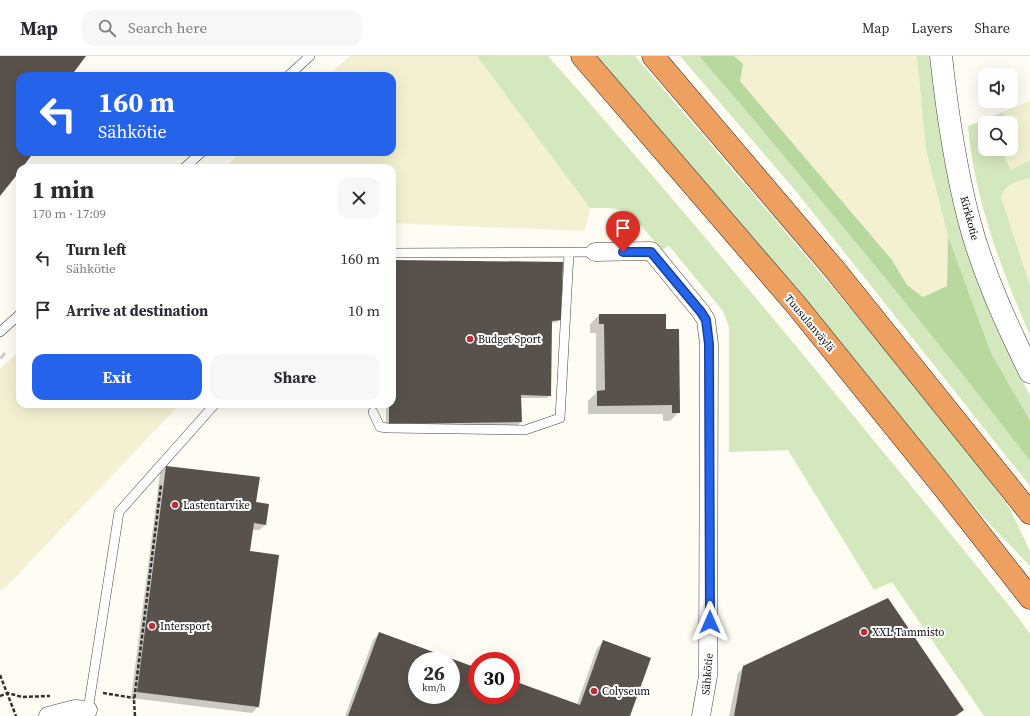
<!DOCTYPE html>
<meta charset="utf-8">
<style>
body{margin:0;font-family:"Source Serif 4",serif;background:#f7f7f7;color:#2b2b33;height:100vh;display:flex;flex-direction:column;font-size:15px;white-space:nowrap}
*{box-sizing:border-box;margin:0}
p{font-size:13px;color:#7c7c81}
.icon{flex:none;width:22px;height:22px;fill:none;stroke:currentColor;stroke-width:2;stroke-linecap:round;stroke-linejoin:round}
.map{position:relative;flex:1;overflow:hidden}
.sheet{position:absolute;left:16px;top:108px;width:380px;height:244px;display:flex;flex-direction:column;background:#fff;border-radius:12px;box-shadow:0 4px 16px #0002}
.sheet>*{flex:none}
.banner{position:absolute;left:16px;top:16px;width:380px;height:84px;border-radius:12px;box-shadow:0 4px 16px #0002;background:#2563eb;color:#fff;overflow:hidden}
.buttons{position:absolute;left:978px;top:12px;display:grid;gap:8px}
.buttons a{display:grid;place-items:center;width:40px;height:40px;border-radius:8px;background:#fff;box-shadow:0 4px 16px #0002;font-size:20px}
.speed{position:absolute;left:408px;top:596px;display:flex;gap:8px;font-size:20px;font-weight:700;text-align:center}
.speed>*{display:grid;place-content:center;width:52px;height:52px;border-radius:50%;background:#fff;box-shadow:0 4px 16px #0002;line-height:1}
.speed small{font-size:10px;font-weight:400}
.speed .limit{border:6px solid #d22;background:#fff;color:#111}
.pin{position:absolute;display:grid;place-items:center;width:34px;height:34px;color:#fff;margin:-41px -17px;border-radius:50% 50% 50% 0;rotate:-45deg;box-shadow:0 0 4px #0007}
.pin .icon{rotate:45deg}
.me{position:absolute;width:44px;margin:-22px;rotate:0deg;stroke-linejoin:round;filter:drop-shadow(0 0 3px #0008)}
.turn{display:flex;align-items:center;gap:14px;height:84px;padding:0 16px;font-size:18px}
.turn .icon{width:52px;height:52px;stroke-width:2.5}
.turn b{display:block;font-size:28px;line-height:34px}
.round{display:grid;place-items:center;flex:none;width:42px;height:42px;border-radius:12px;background:#f7f7f7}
.overview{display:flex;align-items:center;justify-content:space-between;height:68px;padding:0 16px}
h1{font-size:24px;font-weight:700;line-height:30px}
.primary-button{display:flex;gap:8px;margin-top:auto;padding:8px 16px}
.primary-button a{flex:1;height:46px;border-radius:12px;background:#2563eb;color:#fff;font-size:16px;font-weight:700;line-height:46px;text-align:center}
.primary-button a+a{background:#f7f7f7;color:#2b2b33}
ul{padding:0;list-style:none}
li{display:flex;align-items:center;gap:12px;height:52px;padding:0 16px}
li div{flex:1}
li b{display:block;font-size:15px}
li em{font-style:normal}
header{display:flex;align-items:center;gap:24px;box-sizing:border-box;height:56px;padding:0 20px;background:#fff;border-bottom:1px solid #e1e1e2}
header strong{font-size:19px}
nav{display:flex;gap:22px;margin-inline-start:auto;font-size:14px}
.search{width:280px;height:36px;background:#f7f7f7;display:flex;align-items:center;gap:10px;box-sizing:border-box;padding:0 14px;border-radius:12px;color:#7c7c81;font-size:15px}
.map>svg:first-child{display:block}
</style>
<header>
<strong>Map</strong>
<div class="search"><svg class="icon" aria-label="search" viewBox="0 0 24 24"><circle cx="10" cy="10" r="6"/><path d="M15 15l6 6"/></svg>Search here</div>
<nav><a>Map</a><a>Layers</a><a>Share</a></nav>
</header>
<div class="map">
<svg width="1030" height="660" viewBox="0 0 1030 660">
<rect width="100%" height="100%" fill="#fefcf3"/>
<path fill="#f4f1d3" d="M350,0h127l107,142 6,10 -5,23 -193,-8v-55h-168l18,-16h150v-76h-64z
M734,0h183l9,94 22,86 -1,50 -24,11 -16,-12 -15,-25 -152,-179 3,-17z
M1030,45v59l-19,10 -6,-11v-10h6v-26h-8v-11z
M1030,122v108l-29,-90 2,-7 10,-7z
M20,294v54h160l-174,183 -6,3v-221z"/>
<path fill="#d4e8bd" d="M477,0h71c159,179 311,366 463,552l19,26v82h-46l-92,-134 -18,8 -86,-140 -59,2v-125l-6,-16 -54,-65 -7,4 -34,-39 -18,-3h-20z
M597,0h38l264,309 67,84 44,60 20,42v15l-45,-47 -284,-342z
M680,0h19l151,177 111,138 69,90v25l-235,-296z
M917,0h12l16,104 32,120 16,40 37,76v24l-39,-67 -43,-117 -22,-86z
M1003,56v11h-18v26h20v10l6,11 19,-10v18c-12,3 -24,5 -29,18l29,90v49c-29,-66 -56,-137 -62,-209z"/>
<path fill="#b8d89d" d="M699,0h35l9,8 -3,17 152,179 15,25 16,12 24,-11 1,-50 43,117 39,67v41c-106,-139 -217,-272 -331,-405z"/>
<path fill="#0003" fill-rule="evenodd" d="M392,205l168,59 -3,2 -6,1 -1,72 -3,3h-27l1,24 -3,3 -132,1v-22h6z
M599,259l66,15 14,82 -9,9h-7v-7h-75v-13l8,-8v-60h-6v-9z
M4,296l2,2 -5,6 -1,-3z
M166,411l89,36 10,22 -6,5h-7l-3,22 28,3 -19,152 -6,6 -121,-15 29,-225z
M379,578l98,35v26h34v-14l66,23 20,-56 6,-6 26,74h-284l28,-76zM417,605h34v34h-34z
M744,611l219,43 -6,6h-228l9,-43z"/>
<path fill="#58514c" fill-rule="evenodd" d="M0,0h86l-15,20h-51v76h14l-12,16h-2v3l-20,25z
M392,204l171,2 -2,58 -9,1 -1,75 -30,-1 1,27 -133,2v-20h3z
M599,258h67v15h13l1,84h-8v-8l-75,1v-15l8,-1 -1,-66h-5z
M166,410l94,11 -4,25 13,2 -3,21 -12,-2 -4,28 29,4 -20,152 -122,-15z
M888,542l76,112 -9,6h-221l9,-50z
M379,576l98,36v27h34v-15l69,25 23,-65 48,18 -21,58h-282zM417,605h34v34h-34z"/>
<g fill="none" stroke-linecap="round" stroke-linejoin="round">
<defs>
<path id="service" d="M288,20l22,-20
M184,112l18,-16
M392,197l203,-1
M0,276l20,-18
M373,356l7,15 8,1 137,2 35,-12 9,-165
M88,654l31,-198 96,-108"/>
<path id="minor" d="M595,196l56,-1 50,61 5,8 3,24 -1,332 -7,40
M48,660l27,-7 13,1"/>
<path id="tertiary" d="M941,0c6,55 14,110 28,164 14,53 37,103 61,152"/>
<path id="motorway" d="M582,0l215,250 147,182 86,110
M653,0l182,214 195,243"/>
</defs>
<use href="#service" stroke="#424242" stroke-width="10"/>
<use href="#minor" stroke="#424242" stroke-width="19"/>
<use href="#tertiary" stroke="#424242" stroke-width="23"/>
<use href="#motorway" stroke="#202020" stroke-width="23"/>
<path stroke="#313131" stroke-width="2.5" stroke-dasharray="4 2" stroke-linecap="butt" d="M0,619l16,41
M103,637l31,5
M0,640l8,-3 14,4 28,-1
M135,660l-1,-15 27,-216"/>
<use href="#service" stroke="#fff" stroke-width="9"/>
<use href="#minor" stroke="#fff" stroke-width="18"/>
<use href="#tertiary" stroke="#fff" stroke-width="22"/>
<use href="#motorway" stroke="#eea061" stroke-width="22"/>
</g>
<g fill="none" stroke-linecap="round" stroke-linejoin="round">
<defs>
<path id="route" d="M623,196h28l50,60 5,8 3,24 1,278"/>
</defs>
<use href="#route" stroke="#184099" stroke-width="10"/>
<use href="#route" stroke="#2563eb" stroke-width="7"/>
</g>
<g fill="#bb2c35" stroke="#fff" stroke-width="1.5">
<circle cx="470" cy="283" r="4"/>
<circle cx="175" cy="449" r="4"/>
<circle cx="152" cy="570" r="4"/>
<circle cx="864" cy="576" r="4"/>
<circle cx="594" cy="635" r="4"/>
</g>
<g text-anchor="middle" stroke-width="4" stroke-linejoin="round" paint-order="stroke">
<g font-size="11" fill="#0f0f0f" stroke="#fff">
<text transform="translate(970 162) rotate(75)" y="4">Kirkkotie</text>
<text transform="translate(810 267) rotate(50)" y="4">Tuusulanväylä</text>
<text transform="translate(707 618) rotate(-85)" y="4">Sähkötie</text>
</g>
<g font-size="11" fill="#0f0f0f" stroke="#fff" text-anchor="start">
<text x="478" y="287">Budget Sport</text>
<text x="183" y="453">Lastentarvike</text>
<text x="160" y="574">Intersport</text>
<text x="872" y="580">XXL Tammisto</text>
<text x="602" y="639">Colyseum</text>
</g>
</g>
</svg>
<div class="buttons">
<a><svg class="icon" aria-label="sound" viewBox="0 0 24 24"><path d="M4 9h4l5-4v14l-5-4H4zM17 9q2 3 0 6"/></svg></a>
<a><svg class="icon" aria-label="search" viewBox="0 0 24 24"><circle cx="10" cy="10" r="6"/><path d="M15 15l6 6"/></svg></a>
</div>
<div class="speed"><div>26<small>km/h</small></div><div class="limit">30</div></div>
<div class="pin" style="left:623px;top:196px;background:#d93025"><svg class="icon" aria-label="arrive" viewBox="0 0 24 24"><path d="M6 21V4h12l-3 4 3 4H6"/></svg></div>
<svg class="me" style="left:710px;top:566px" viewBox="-20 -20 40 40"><path d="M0-17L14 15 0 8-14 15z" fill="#2563eb" stroke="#fff" stroke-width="4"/></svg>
<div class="banner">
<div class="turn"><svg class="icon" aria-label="left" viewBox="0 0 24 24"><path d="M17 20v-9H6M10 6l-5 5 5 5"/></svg><div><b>160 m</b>Sähkötie</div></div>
</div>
<section class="sheet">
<div class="overview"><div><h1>1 min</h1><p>170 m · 17:09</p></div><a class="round"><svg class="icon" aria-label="close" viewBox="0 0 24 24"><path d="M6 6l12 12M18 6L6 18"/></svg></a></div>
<ul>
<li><svg class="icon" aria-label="left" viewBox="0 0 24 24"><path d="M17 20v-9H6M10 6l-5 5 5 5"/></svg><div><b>Turn left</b><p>Sähkötie</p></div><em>160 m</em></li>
<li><svg class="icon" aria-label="arrive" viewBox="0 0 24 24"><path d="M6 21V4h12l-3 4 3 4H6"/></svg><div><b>Arrive at destination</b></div><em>10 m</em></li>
</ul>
<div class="primary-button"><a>Exit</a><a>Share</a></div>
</section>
</div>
